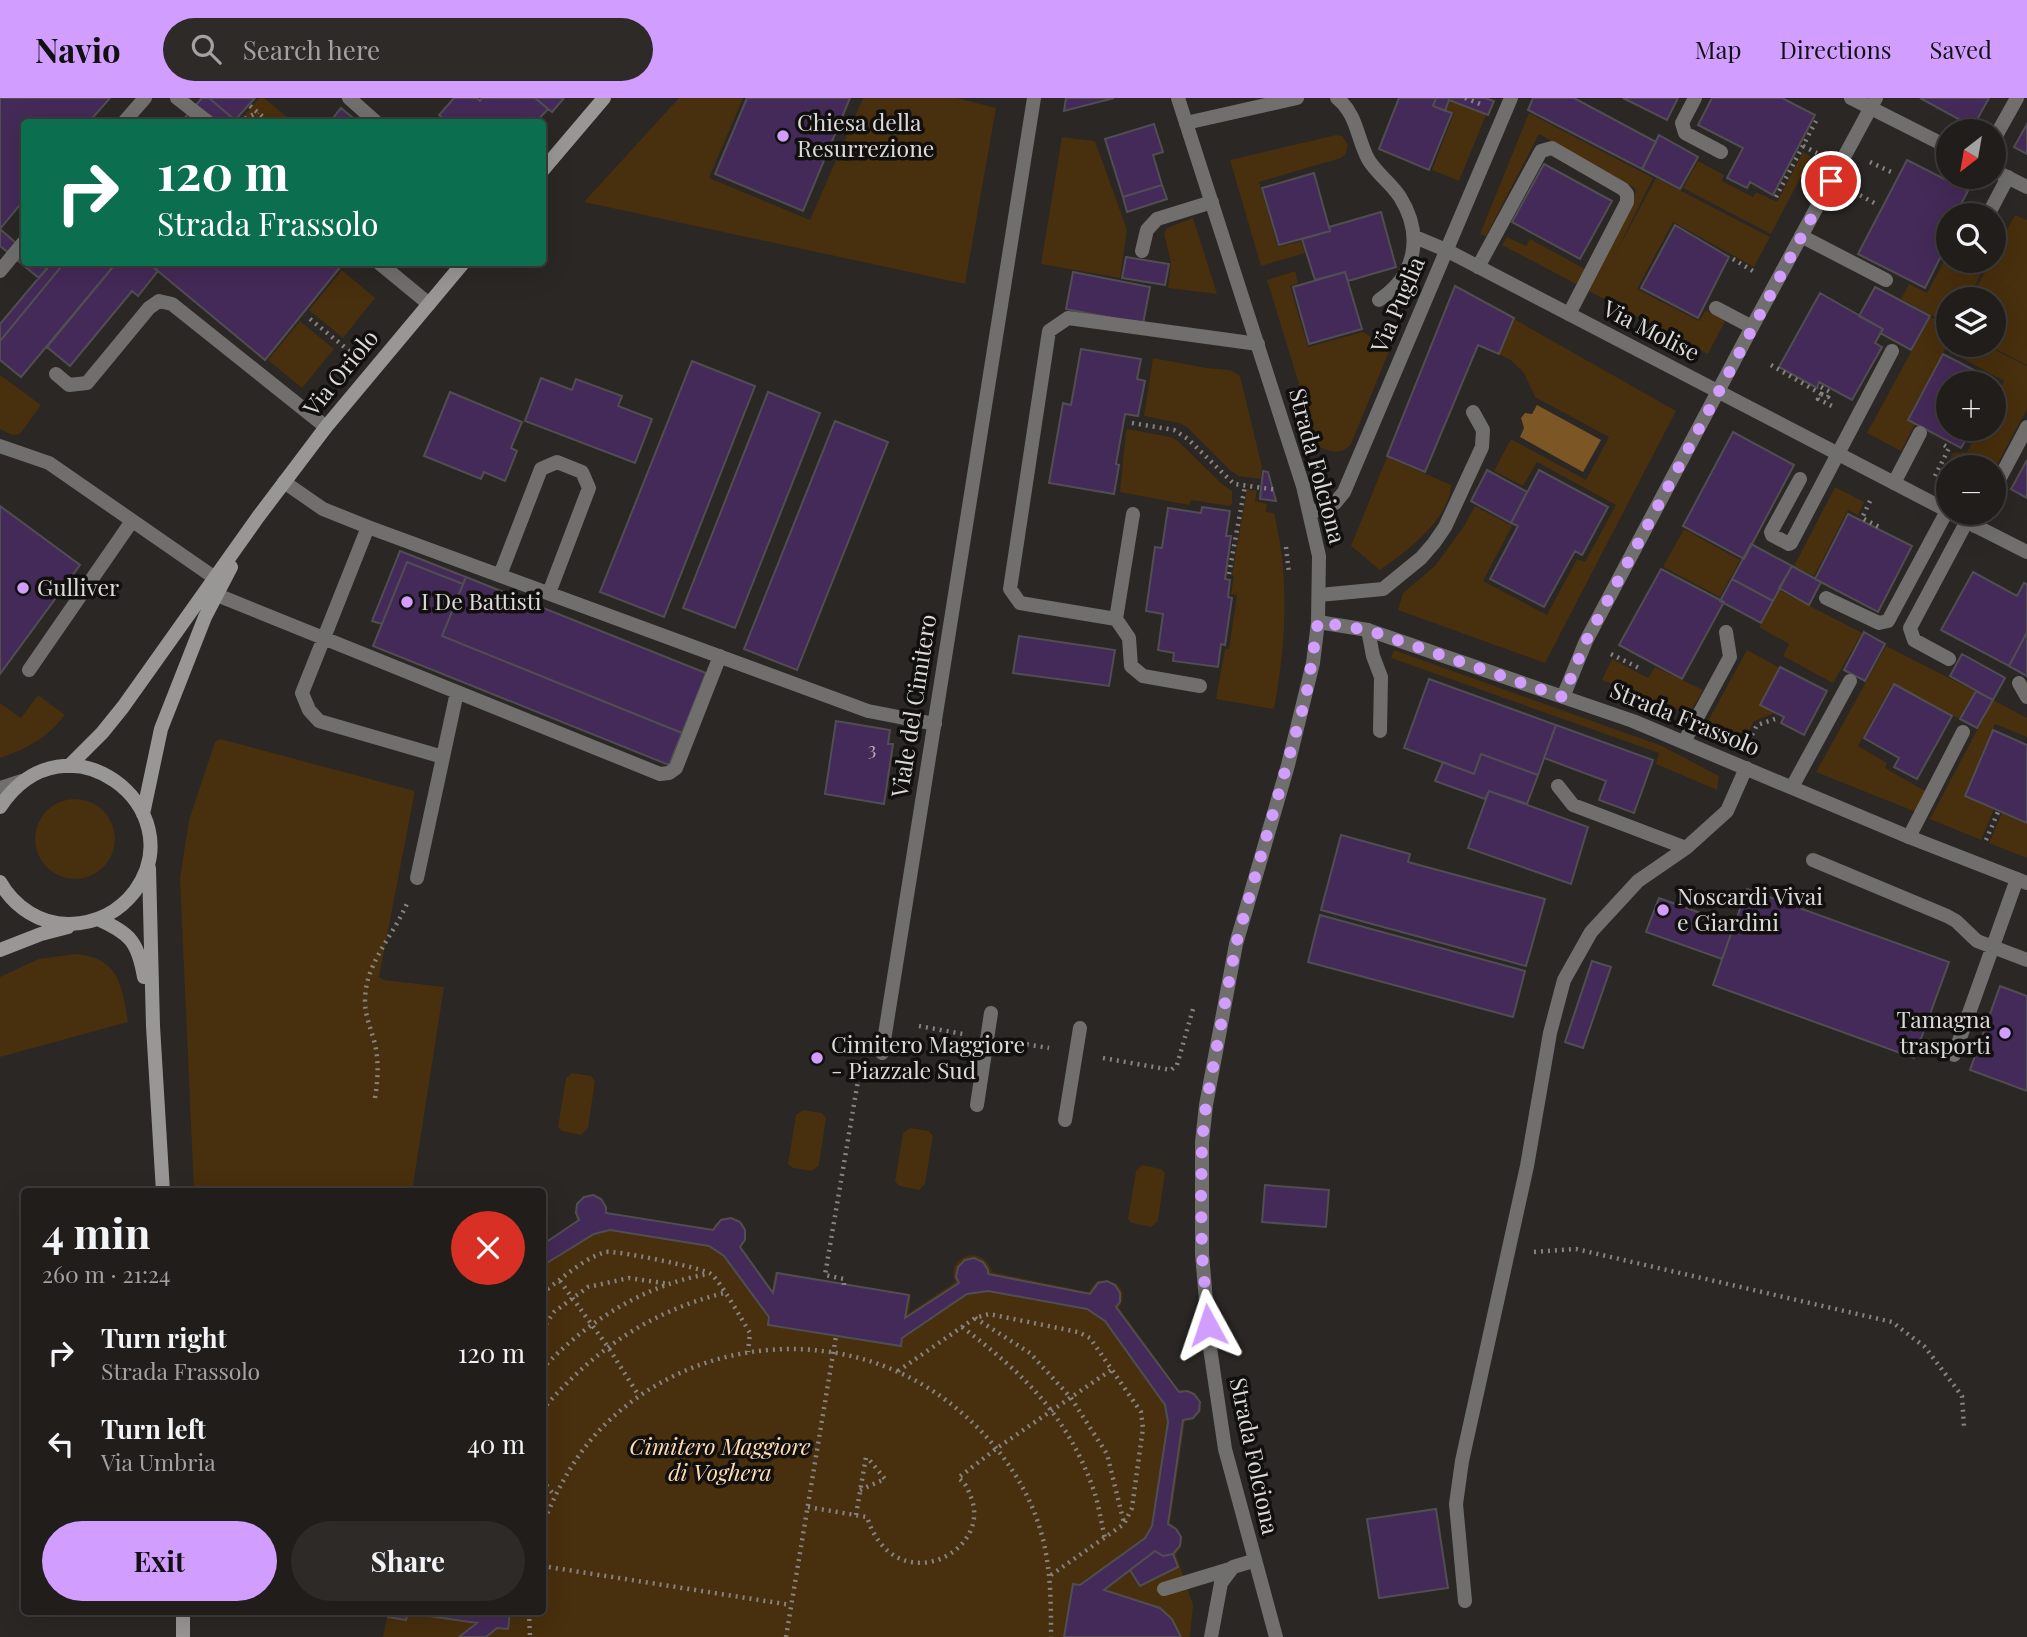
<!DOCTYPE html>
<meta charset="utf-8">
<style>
body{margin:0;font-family:"Playfair Display",serif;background:#2d2a28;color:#f1f3f6;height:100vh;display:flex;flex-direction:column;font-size:26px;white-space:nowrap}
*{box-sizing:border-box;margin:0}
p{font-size:23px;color:#a2a2a3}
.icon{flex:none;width:38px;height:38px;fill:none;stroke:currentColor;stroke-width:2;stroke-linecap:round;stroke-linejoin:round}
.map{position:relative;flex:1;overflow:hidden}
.side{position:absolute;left:21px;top:1090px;width:525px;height:427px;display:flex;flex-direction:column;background:#201d1b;border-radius:7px;box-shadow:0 7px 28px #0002,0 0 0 2px #3d3b3a}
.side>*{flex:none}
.hud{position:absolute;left:21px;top:21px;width:525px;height:147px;border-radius:7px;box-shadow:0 7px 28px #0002,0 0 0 2px #3d3b3a;background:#0b6e4f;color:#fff;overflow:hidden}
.needle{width:46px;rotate:211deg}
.buttons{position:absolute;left:1936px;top:21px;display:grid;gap:14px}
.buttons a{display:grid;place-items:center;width:70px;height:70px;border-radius:50%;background:#201d1b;box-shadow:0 7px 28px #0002,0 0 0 2px #3d3b3a;font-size:35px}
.pin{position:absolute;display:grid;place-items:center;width:60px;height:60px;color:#fff;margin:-30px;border:4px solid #fff;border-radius:50%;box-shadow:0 2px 7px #0007}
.me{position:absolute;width:77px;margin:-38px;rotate:355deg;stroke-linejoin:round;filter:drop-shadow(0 0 5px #0008)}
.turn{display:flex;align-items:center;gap:24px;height:147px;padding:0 21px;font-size:32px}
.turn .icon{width:91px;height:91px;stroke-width:2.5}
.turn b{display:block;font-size:49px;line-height:60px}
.round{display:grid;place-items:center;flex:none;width:74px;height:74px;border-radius:37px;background:#2d2a28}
.overview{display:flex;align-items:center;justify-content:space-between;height:119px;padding:0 21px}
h1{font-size:42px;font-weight:700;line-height:52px}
.cta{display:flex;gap:14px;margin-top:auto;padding:14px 21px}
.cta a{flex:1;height:80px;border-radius:42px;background:#d19dfe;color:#111;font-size:28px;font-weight:700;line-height:80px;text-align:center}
.cta a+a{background:#2d2a28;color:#f1f3f6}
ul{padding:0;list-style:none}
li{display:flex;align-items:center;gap:21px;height:91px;padding:0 21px}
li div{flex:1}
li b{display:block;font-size:26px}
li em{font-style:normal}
header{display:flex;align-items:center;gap:42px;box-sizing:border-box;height:98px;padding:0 35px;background:#d19dfe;color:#111}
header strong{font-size:33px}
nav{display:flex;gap:38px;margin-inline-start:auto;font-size:24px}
.search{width:490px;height:63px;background:#2d2a28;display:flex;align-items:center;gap:18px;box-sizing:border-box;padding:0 24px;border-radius:38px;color:#a2a2a3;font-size:26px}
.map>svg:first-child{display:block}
</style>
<header>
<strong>Navio</strong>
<div class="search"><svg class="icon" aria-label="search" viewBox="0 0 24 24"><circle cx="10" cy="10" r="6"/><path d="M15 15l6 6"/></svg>Search here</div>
<nav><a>Map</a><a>Directions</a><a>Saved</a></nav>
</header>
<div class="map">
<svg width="2027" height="1539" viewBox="0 0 2027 1539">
<rect width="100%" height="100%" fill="#2a2724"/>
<path fill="#482f0d" d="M259,0h5l29,24h-50l-3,-2z
M679,0h64l-34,80 101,42 53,-122h94l39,10 -31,176 -381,-82z
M1450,3l36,14 -27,66 -27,-11 22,-57 -8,-3z
M1529,15l124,65 -40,80 43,-80 114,59 -16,30 -81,-45 -36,67 62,32 7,-11 19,11 -17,33 -121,-64 49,-98 -1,-4 -96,-54 -53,102 -6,-2z
M1336,37l6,1 6,9 -3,10 -4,3 -82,24 19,65 23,-6 4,12 -44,13 -31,-106z
M1062,39l33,4 32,89 -7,48 -79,-14z
M1803,54l8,5 -40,77 -88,-46 15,-27 26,14 -2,6 31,16 3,-5 21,10z
M2015,117l12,5v145l-39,-20h5v-46h-23l21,-38h2v-5z
M1193,120l24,76 -49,-6 3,-26 -7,-28 3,-6z
M1507,139l19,9 4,-7 55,30 -9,15 -74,-39z
M1948,156v7h32l6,3 -18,35h-20v25l-47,-25 8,-15 18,9z
M342,172l33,28 -32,40 -34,-28z
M1295,173l3,12 -8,3 18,61 55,-15 27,17 -39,95c-10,12 -22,8 -33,2l-51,-166z
M1930,219l18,9v19h37l42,21v43l-34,63v-5h-45v9l-5,-3 10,-20 14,-1 13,-23h13v-26l11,-22 -59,-32 -38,71 8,4 -14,27 -34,-18z
M1514,221l162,92 -131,252 -147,-53 5,-17 32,-27 29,-40 11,-20 37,20 -29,55 64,34 30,-56 8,3 31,-57 -79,-43 -14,24 -29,-15 17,-32 75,41 23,-43 -74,-40 -11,-24 -12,-12 -13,-7z
M300,223l34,28 -32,39 -34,-28z
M1153,260l54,10 23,2 10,6 22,91 -2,12 -21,-3 -8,-5 -44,-44 -8,-4 -35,-7z
M0,277l41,30 -21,29 -8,1 -12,-6z
M1128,331l42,8 8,4 44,43 10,7v13l-3,2 -38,-6 -2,5 -69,-13 6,-61z
M1387,359l64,28c-1,34 -45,67 -71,85l-29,-24z
M1835,389l29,15 -6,13 -10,-5 -34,66 -20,-10z
M1247,391l10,2 -2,10 12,3 -1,8 8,1c16,65 12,132 0,196l-58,-10 9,-50h4l8,-54 -6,-1 3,-18 -2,-1z
M1684,431l56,31 -20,37 -57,-30z
M1779,492l83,43 -29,50 -50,-27 6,-12 -30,-17z
M1886,548l89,45 -16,28 -66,-36 -35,63 29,17 -2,5 42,24 -11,20 -100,-40z
M1394,552l268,96 57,30 -2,14 -61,-26 3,-11 -268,-95z
M1747,552l33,18 -20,37 15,8 -21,8 -9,18 -37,-18z
M1612,561l36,19 7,-11 48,23 -14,24 -87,-34z
M38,597l27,20c-19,24 -37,33 -65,43v-55l21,15z
M1993,602l34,18v19l-32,-13 -31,72 30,13 -13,31 -51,-21z
M220,641l195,52 -36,186 5,3 60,7 -32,205h-218l-14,-314 9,-58 26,-78z
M35 741a40 40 0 1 1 80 0a40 40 0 1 1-80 0Z
M2002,715l25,10v35l-38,-15z
M76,856c43,4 46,31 52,68l-128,35v-80l39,-18z
M572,975l19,3 4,5 -7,47 -7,7 -19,-4 -4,-4 8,-49z
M803,1012l19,3 4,5 -7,47 -7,6 -19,-3 -5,-4 8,-49z
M910,1030l19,3 4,5 -8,48 -6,6 -19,-4 -5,-4 8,-49z
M1142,1067l19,4 4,4 -7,48 -7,6 -19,-4 -4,-4 8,-48z
M593,1097l9,4 6,14 104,16c14,-26 47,-5 29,18l31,43 3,-18 136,22 -2,19 46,-31c-10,-27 29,-39 37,-10l96,20 9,-11c18,-3 33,8 22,27l60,82c16,-2 22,6 22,21l-7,8 -9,2 -15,102c13,8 16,19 6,31l17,51 -3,32h-807l5,-25h154l1,-368 34,-24c-5,-14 2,-23 16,-25z"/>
<path fill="#7c5725" d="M1537,307l64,35 -18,32 -63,-35 4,-9 -3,-10 4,-5 7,1z"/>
<path fill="#442a58" stroke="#504e52" stroke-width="2" d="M0,0h110l-21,24h-65v78l-24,29z
M202,0h7l26,22 -2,2h-52z
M209,0h46l-20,22z
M454,0h23l3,3 2,-3h53l13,11 -12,13h-88l-9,-7z
M535,0h29l-12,14z
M747,0h103l-47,113 -88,-37z
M1066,0h48l-50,13z
M1399,0h37l-3,8 19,7 -23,57 -50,-21z
M1436,0h49l9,3 -6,14 -39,-15 -4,11 -12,-5z
M1533,0h41l82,44 -14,27 -114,-59z
M1623,0h55l-11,22z
M1712,0h70l33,17 -42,80 -23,-13 -3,6 -20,-10 16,-30 -45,-23z
M1920,0h69l-16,29z
M341,10l17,14h-28z
M1154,26l9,28 -10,3 9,30 -39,12 -18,-58z
M2027,26v30l-13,-7z
M1659,37l39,22 -18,32 -38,-20z
M1907,62l61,31 -13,24h-7v15l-8,15 5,3 -20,40 -67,-34z
M1544,66l68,37 -32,58 -68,-37z
M1314,75l16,58 -51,14 -17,-57z
M1162,87l5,14 -40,13 -4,-15z
M1381,114l15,55 -48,14 -3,-9 -30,8 -13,-41 28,-8 -1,-4z
M1675,127l54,32 -31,61 -57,-30z
M0,131l24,21v12h16l7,7 -8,9 -39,-32z
M1126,159l43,7 -4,21 -43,-7z
M52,164h13l-65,79v-17z
M65,164h52l-96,115 -21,-17v-19z
M117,164h30l11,9 -20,25 -6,-5 -62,75 -23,-19z
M147,164h191l4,3 -77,95z
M1073,174l77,15 -7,37 -77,-15z
M1345,174l17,57 -53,15 -16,-57z
M1455,188l59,32 -15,36 -21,-9 -53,127 -38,-16z
M1875,189l55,29 -19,34 -31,-17 3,-4 -24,-13z
M1820,195l63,36 -8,14 7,4 -30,53 -33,-18 -2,6 -38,-21z
M1081,251l60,10 -4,20 8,2 -7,35 -13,-2 -9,50 3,1 -5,29 -65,-11 14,-80 8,2z
M1943,256l54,28 -4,7v-6h-45v46h24l-11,19 -53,-28z
M692,263l63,25 -91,231 -64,-25z
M541,280l31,12 4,-11 46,17 -4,10 34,13 -17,44 -110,-42z
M450,294l72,30 -11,26 6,3 -12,30 -21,-9 -3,7 -57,-23z
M768,294l52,21 -85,215 -52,-20z
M835,323l53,21 -91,228 -53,-21z
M1733,334l61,33 -50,94 -61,-33z
M2027,362v38l-16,-9z
M1487,372l40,22 -16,31 -40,-22z
M1539,372l69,37 -26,48 -7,-4 -31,56 -54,-28 28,-53 -7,-3z
M1263,373l5,1 8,29 -16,-2z
M0,408l80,59 -80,109z
M1202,409l28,4 -4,25h5l-6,43 5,1 -2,17 4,1 -7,47 -4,-1 -3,23 -45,-6 1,-8 -16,-3 5,-36 -17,-3 9,-64 7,1 6,-40 33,5z
M1848,416l64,32 -34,66 -63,-33z
M1751,446l41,22 -19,35 -41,-22z
M400,453l66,26 -3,7 -56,-22 -25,62 -10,-3z
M407,464l56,22 -21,52 240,97 -13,32 -296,-119z
M1792,468l29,16 -12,23 -30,-17z
M1661,471l63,33 -42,77 -63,-34z
M1973,474l44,24 7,-13 3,1v48l-18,34 -68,-36z
M466,479l240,96 -24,60 -240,-97z
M1732,481l41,22 -12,22 -41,-22z
M1864,534l21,12 -20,37 -21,-11z
M2027,534v44l-18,-10z
M1019,538l96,14 -6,36 -96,-13z
M1962,556l43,24 -12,22 -43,-24z
M1780,569l47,24 -23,44 -23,-12 3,-6 -24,-12z
M1429,581l127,46 -18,50 -57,-21 -7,20 -70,-26z
M1894,586l58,32 -35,63 -23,-12 5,-9 -35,-20z
M1976,593l17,9 -16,28 -17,-9z
M836,623l54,9 -2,14h5l-9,60 -59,-10z
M1556,627l97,35 -19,53 -35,-13 7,-19 -62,-23z
M1993,632l34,15v78l-62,-27z
M1481,656l57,21 -11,29 -38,-13 -4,8 -50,-18 8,-19 31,12z
M1489,693l99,36 -17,57 -103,-36z
M1341,737l69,19 -2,8 137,37 -19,67 -205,-56z
M1747,791l202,73 -35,96 -201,-73z
M1659,800l75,27 -12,34 -76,-27z
M1320,817l205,56 -12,46 -205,-55z
M1592,863l19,6 -28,81 -18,-6z
M2000,888l27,10v95l-57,-21z
M1265,1087l64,5 -3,37 -64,-5z
M593,1097l8,4 5,8v6l107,17 8,-10 10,-2 9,4 5,8v10l-5,7 33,46 4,-20 132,22 -4,23 54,-35 -3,-6 2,-10 7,-7 9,-2 9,4 5,8v4l102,20 8,-11 9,-2 8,4 5,8v9l-4,5 63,85 8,-1 7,3 6,8 -1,9 -6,7 -10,2 -15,104 8,5 5,8 -1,9 -7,8 -10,2 -8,-5 -51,39 56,18 12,11 9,18h-117l9,-53 7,1 65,-47 7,-12 16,-104 -3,-17 -60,-84 -18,-12 -99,-18 -21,3 -65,44 -1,8 -133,-21 1,-8 -45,-61 -15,-10 -99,-16 -16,4 -52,32v-21l37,-25 -3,-7 1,-9 7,-7z
M1436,1411l12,79 -69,10 -12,-79z
M1155,1453l8,5 10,-2 5,13 -38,19 -10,-16z
M389,1514h19l-2,8 -18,-3z
M421,1514h89l-2,17 -11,-1 -11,9h-27l18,-14 -48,-7z"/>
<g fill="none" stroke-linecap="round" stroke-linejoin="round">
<path stroke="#868381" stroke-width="4.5" stroke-dasharray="2 5" stroke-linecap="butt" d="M1465,0l15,6
M250,8l19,16
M239,24l19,-10
M1803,48l14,7
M1870,64l21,10
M1854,94l24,13
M1776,99l40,-76
M1733,161l20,12
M310,221l43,35
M1771,267l50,29 -3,5 14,7
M1821,289l9,5 -2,5 -7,-3
M1132,325l42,7 14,9 46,45 44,6
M1935,378l14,-28 -5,-3
M1870,403l-8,17 19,10
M1286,449l3,26
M1229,476l16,-88
M1611,556l30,15
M1749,643l8,-16 18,-6
M1986,742l12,-28
M919,928l44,8
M1013,944l36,6
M1103,960l68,12 6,-5 16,-56
M375,1000c3,-19 4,-35 0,-54 -4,-15 -10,-28 -10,-43 0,-39 29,-65 43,-100
M1534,1154l42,-3 316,73 33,25 37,49 2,31
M560,1183l48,66 31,49
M844,1187v-6l-19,-4 35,-206
M542,1195c19,-13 41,-35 64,-41 9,-2 98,16 105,22 10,8 31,46 39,59l-2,19
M975,1220l55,35 41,45 36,56 17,69
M962,1229c61,46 106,89 132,164 5,15 7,31 11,47
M542,1232l12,-18 34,-25 41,-9 40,6
M542,1271c44,-47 102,-84 166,-95
M898,1273l77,-53 14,-4 89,18 12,6 51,74 2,16 -11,80 -8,16 -73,51
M542,1312c51,-59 106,-98 182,-117
M542,1382l13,16
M860,1392l25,-11 -18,-22
M808,1409l59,10c27,84 123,37 105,-17 -4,-10 -5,-16 -14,-22l39,-30 114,-78
M856,1417l10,-58
M542,1428c17,-42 38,-80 72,-110 94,-84 238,-90 337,-12 41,32 76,78 90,128 10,35 10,69 10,105
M542,1468l249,39
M529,1514l1,25
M786,1539l50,-301"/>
<path stroke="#706f6d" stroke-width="14" d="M177,0l31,24
M349,0l27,24
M1337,0c20,16 20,40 31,61 8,14 23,24 32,38 23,37 17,78 -21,103
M1695,0l-13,25 3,10 36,19
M124,24l21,-24
M1186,25l111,-25
M1993,43l24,-43
M1988,117l20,-38
M1801,138l85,44
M1415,139l31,13
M1142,153l5,-21 10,-11 55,-17
M1478,169l63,-116 11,-3 71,41 4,5v8l-58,112
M0,173l24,-29
M1716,210l36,19
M56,276l13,11 18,-2 62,-75 10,-7 13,3 154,123
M1800,381l-29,53 1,3 17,9 2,-1 101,-192
M284,384l39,27 45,18 -66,166 7,17 10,11 124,36
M1894,385l26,-50
M1993,393l34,-64
M1975,428l7,-13
M368,429l500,184 67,13
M500,477l41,-106 16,-7 25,10 7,16 -40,105
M217,497l443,179 9,-1 7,-5 44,-112
M1319,497l64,-6 38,-31 13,-15 11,-16 37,-80 1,-17 -10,-18
M1826,500l53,25 9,-2 59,-110
M1116,521l17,-105
M1368,532l5,26 8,21 -1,54
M1949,561l-35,-19 -4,-12 57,-107
M29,572l103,-149
M2019,585l8,14
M1200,588l-57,-10 -12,-10 -2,-28 -13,-19 -96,-16 -10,-14 39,-258 19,-13 190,26
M1684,644l46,-85 -4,-25
M1558,688l15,19 113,43
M1792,689l58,-106
M1909,739l54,-105
M1813,762l134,56 9,5 21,20 50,19
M417,780l40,-186
M1954,957l63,-176
M977,1007l14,-92
M1065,1022l15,-92
M1164,1491l69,-21
M1465,1503l-9,-97 6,-43 65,-295 23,-133 14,-53 27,-48 47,-51 48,-33 41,-37 19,-43
M1211,1539l10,-54 12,-16 20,-6"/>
<path stroke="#706f6d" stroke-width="14" d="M1178,0l125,388 16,70 -1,66 -5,41 -25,102 -52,179 -30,161 -4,37v112l8,94 15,101 51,188
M1851,0l97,49
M1993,72l34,17
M1446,152l502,261
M378,164l51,42
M0,348l49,17 166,115
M1310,415l25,-10 9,-11 167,-394
M1950,415l77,39
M1318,524l50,8 265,91 276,116 118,46
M1563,599l23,-56 166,-314 124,-229
M0,690l22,-7
M882,955l152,-955"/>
<path stroke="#999795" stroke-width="14" d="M542,73l62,-73
M69,668l33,-33 21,-26 135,-190 68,-90 138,-165
M0,709c66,-99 195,1 135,84 -16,21 -39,32 -65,33 -29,1 -56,-17 -70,-42
M143,716l18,-85 44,-112 26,-50
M149,770l4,158 10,166
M98,821c32,14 40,23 46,58
M0,852l41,-16 27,-7
M183,1514v25"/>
</g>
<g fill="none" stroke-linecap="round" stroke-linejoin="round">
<path stroke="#d19dfe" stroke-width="12" stroke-dasharray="0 21.6" d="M1208,1227l-6,-71 -1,-56 1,-56 4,-37 30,-161 70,-247 12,-75 50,8 195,67 23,-56 245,-460"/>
</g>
<g fill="#d19dfe" stroke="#11100f" stroke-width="2.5">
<circle cx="783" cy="38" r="7"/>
<circle cx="23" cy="490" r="7"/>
<circle cx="407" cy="504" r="7"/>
<circle cx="1663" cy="812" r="7"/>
<circle cx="2005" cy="935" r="7"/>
<circle cx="817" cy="960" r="7"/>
</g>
<g text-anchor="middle" stroke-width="7" stroke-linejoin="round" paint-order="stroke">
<g font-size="19" fill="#b6aeb9">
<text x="872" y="658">3</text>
</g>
<g font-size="23" fill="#dcdad9" stroke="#11100f" text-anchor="start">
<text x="797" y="33">Chiesa della<tspan x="797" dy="26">Resurrezione</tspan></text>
<text x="37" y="498">Gulliver</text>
<text x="421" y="512">I De Battisti</text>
<text x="1677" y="807">Noscardi Vivai<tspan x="1677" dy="26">e Giardini</tspan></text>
<text x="1991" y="930" text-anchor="end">Tamagna<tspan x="1991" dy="26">trasporti</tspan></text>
<text x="831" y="955">Cimitero Maggiore<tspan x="831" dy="26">- Piazzale Sud</tspan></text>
</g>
<g font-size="23" fill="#dcdad9" stroke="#11100f">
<text transform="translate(1398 207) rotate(-67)" y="8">Via Puglia</text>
<text transform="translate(1651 233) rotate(27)" y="8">Via Molise</text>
<text transform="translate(341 275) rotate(-51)" y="8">Via Oriolo</text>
<text transform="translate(1317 368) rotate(75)" y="8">Strada Folciona</text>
<text transform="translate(914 608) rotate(-81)" y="8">Viale del Cimitero</text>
<text transform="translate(1685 621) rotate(22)" y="8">Strada Frassolo</text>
<text transform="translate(1254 1358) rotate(78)" y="8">Strada Folciona</text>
</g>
<g font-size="23" font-style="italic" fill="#ffdcb1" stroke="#11100f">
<text x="720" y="1357">Cimitero Maggiore<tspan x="720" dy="26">di Voghera</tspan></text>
</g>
</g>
</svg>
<div class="buttons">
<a><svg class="needle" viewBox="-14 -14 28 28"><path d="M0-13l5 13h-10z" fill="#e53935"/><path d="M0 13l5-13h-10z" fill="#a2a2a3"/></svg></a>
<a><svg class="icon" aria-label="search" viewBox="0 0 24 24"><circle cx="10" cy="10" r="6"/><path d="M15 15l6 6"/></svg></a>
<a><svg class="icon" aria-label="layers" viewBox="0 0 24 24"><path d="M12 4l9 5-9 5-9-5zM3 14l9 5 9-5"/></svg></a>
<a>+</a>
<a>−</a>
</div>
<div class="pin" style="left:1831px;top:83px;background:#d93025"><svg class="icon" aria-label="arrive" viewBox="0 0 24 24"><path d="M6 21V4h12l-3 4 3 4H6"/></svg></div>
<svg class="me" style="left:1208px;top:1227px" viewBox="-20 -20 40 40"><path d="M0-17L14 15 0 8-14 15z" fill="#d19dfe" stroke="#fff" stroke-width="4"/></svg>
<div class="hud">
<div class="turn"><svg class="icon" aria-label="right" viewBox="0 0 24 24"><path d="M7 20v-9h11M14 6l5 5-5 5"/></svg><div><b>120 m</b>Strada Frassolo</div></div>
</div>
<section class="side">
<div class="overview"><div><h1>4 min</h1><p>260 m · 21:24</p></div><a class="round" style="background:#d93025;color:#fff"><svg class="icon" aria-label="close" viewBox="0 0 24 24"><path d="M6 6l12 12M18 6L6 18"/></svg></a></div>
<ul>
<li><svg class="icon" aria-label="right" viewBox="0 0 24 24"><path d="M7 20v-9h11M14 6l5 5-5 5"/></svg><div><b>Turn right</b><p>Strada Frassolo</p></div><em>120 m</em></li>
<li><svg class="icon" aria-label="left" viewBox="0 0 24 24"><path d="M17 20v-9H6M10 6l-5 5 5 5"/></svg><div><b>Turn left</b><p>Via Umbria</p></div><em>40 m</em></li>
</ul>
<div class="cta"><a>Exit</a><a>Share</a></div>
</section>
</div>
